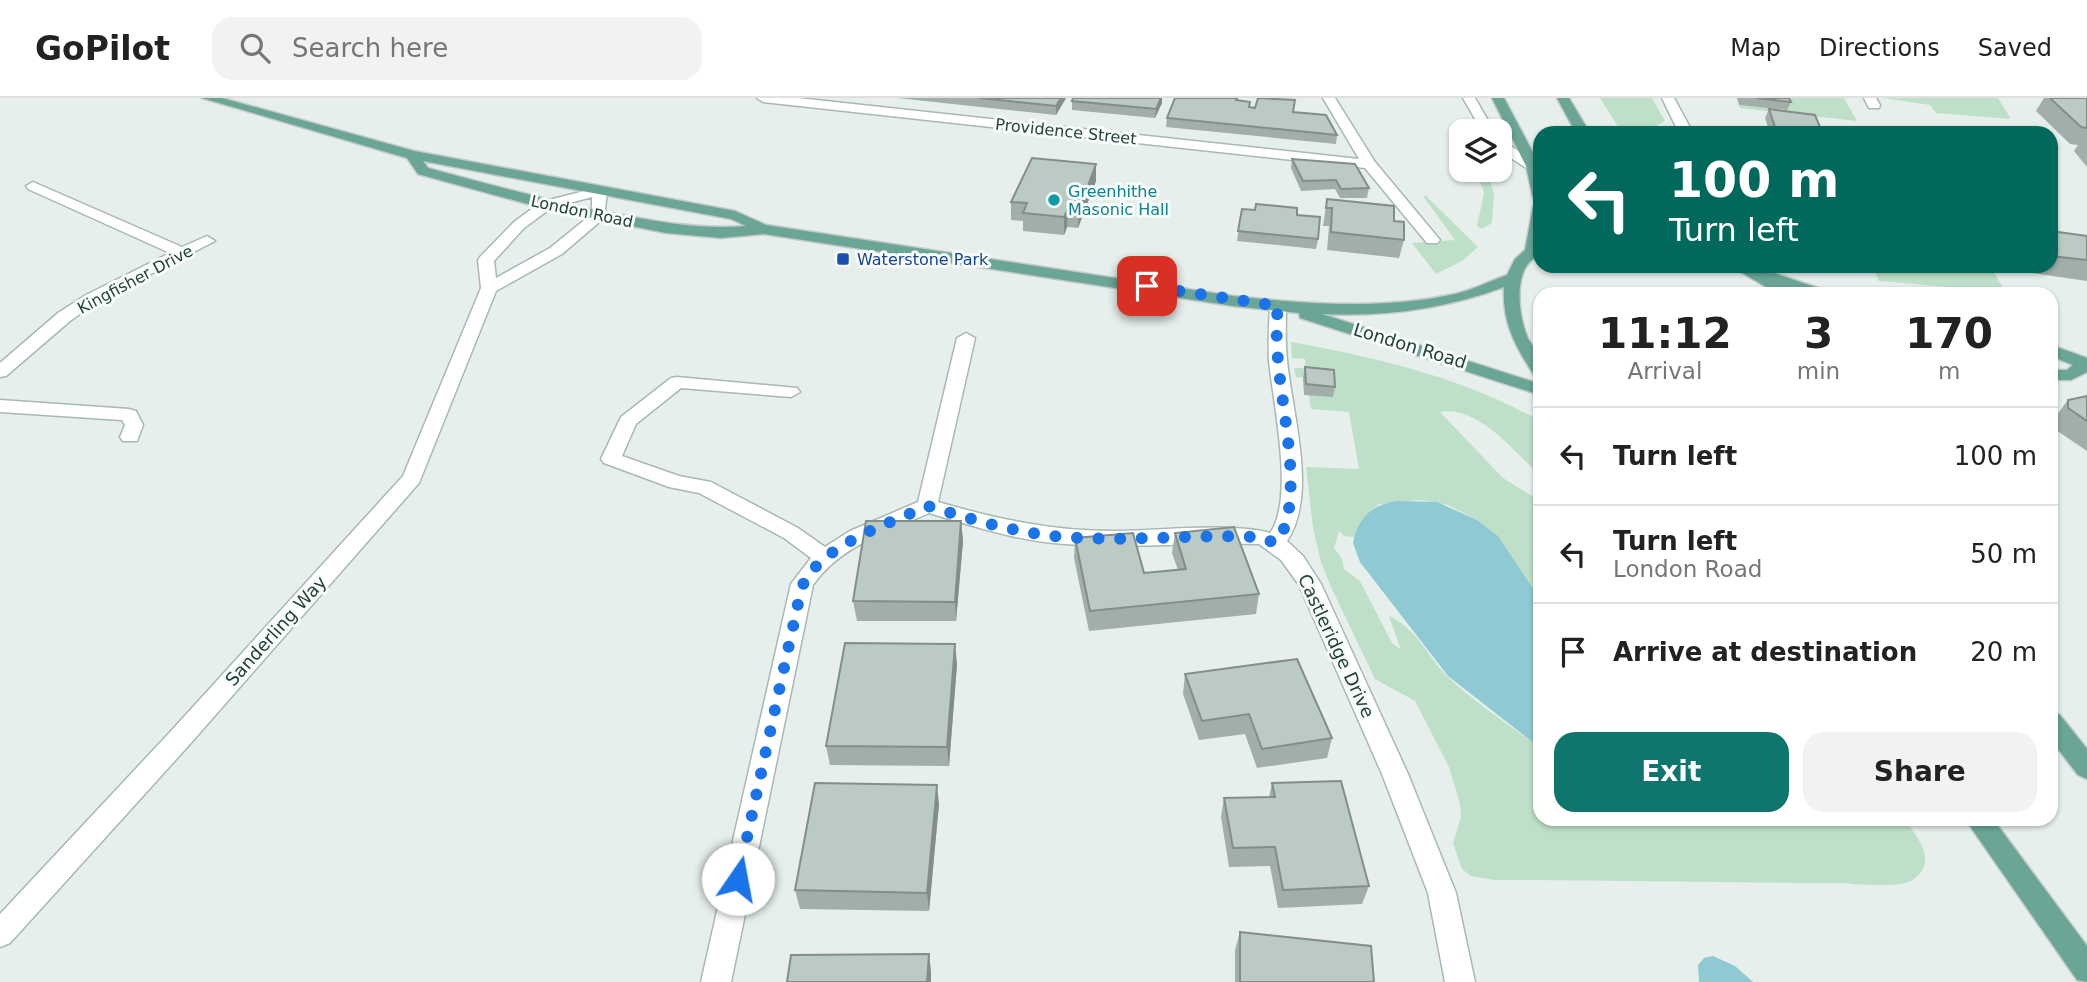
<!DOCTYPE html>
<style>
body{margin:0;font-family:"DejaVu Sans",sans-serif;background:#f2f2f2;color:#222;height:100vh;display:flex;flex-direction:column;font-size:26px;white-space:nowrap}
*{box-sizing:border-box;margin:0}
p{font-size:23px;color:#767676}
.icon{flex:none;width:38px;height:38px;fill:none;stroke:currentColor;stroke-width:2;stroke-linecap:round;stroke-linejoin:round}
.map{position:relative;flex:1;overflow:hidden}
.side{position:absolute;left:1533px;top:189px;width:525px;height:539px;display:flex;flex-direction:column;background:#fff;border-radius:21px;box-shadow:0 2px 5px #0004}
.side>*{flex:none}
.guide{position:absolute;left:1533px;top:28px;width:525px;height:147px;border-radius:21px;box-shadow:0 2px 5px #0004;background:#00695c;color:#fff;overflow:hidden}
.buttons{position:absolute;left:1449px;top:21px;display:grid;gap:14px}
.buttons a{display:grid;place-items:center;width:63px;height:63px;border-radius:14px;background:#fff;box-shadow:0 2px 5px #0004;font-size:35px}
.pin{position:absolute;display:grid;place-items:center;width:60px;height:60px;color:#fff;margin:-30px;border-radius:14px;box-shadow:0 4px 10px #0006}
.me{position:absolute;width:77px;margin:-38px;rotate:12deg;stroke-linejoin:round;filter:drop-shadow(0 0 5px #0008)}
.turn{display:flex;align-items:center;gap:24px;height:147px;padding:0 21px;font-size:32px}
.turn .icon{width:91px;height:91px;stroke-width:2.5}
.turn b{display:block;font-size:49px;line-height:60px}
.eta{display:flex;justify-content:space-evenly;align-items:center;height:119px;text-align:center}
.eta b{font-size:42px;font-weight:800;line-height:49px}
.action{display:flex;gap:14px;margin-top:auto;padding:14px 21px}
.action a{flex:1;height:80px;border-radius:21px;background:#0f766e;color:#fff;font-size:28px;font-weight:800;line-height:80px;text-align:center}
.action a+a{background:#f2f2f2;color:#222}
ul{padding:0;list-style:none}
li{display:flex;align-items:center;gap:21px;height:98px;padding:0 21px;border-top:2px solid #e0e0e0}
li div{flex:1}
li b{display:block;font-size:26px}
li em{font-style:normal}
header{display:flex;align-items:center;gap:42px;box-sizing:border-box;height:98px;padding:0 35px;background:#fff;border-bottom:2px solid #e0e0e0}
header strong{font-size:33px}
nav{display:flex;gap:38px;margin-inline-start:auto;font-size:24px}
.search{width:490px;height:63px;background:#f2f2f2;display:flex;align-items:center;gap:18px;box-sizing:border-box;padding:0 24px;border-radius:21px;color:#767676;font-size:26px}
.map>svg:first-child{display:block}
</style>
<header>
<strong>GoPilot</strong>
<div class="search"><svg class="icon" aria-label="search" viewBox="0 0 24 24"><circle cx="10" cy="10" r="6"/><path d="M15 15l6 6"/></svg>Search here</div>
<nav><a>Map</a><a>Directions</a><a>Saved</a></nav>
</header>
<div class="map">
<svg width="2087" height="884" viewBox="0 0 2087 884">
<rect width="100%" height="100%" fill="#e6efeb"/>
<path fill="#bfe0c8" d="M1600,0h52l13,23 -13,7 -21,1 2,4h-11z
M1782,0h62l13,23 -117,-13 -1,-3 47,5z
M1883,0h115l13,21 -75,-6 -6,-8z
M1476,72h11l7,24 -2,29 -10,6 -5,-3 7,-33z
M1423,98h3l52,51 -16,14 -26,13 -24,-31 43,-3z
M1872,168h51l30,4 -1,-4h39l14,26 -126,-11z
M1291,244c87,16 171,35 249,79v54c-27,-24 -62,-70 -100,-63l63,66 37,23v98l-42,-63 -21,-16 -29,-15 -28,-5 -41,4 -12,10 -13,23 -10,-1 -5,-5 -5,17 8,11 2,10 16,12 32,62 9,7 -12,-34c28,12 39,42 60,62 28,26 60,47 91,70v71h365c11,17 34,42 9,60 -13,10 -56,5 -73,4 -116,0 -231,-3 -347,-3l-23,-4 -9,-7 -9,-26 8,-26 -1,-13 -11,-37 -34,-66 -40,-22 -44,-92 -10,-25 -8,-34 -7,-61 53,2 -10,-57 -38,-3 -2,-14 23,-15 -36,-3 -2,-9h11v-9l-13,-1z"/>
<path fill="#8ec9d4" d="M1397,403l40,1 40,18 21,16 42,63v149l-92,-72 -88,-114 -7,-19c5,-25 19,-39 44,-42z
M1713,858l22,10 18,16h-54l-1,-17 6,-7z"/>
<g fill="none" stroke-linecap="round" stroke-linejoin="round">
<defs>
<path id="minor" d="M757,0h41l561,61 -36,-61h12l40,64 65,78 -3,3h-10l-62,-75 -602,-66z
M1463,0h12l19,33h-12z
M1662,0h12l19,35h-14z
M1864,0h12l4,7 -1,3h-10z
M1500,43l5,1 35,24 -7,4 -5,-1 -28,-18z
M33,84l149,65 25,-11 8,5 -117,60 -28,20 -64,55 -6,1v-14l58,-50 28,-18 84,-42 -142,-64 -2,-3z
M600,89l7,4 -3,27 -42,36 -66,37 -77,192 -229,261 -180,199 -10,4v-33l172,-184 231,-254 78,-188 -3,-28 2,-3 34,-35 27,-20zM592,99v17l-42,34 -54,30 -2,-17 30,-33 27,-20z
M1278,203l8,5c0,18 -1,36 1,54 5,53 31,135 0,181l16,15 18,28 87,190 48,119 19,89h-30l-17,-89 -46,-119 -83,-189 -18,-25 -22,-16c-65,-2 -130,5 -194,0 -47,-3 -92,-18 -136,-31 -42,19 -89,33 -116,72l-82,397h-30l90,-398 20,-26 -27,-20 -85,-45 -30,-6 -65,-24 -3,-4 20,-42 50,-39 6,-1 120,11 3,4 -9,5 -110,-9 -45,36 -14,32 57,20 32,6 87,46 27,19 25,-16 68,-29 39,-164 9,-5 9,5 -37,164c58,17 115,29 176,29 44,0 116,-9 156,2 25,-34 3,-131 -1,-172 -1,-19 0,-37 1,-55z
M0,302l129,9 7,2 7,14 -6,16h-14l-3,-4 5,-12 -3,-5 -122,-8z"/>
<path id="major" d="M202,0h20l192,53 321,60 31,14 467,71c75,8 149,14 222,-2 18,-4 35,-13 52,-19l8,-16 10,-9 8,-43 7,-4v52c-28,11 -22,58 -13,81 3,8 11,15 13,24 1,5 0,11 0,16l-6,-1c-19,-29 -32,-53 -30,-88 -59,22 -119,30 -182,27l218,70v11l-240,-77 -1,-5 -66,-7 -469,-72 -43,4 -55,-5 -120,-24 -128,-35 -11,-16zM423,63l308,58 15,7c-44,4 -86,-4 -129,-12 -64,-12 -126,-29 -189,-46z
M1492,0h12l36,68v36l-7,-4 -7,-32z
M1557,0h12l21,35h-14z
M1731,168h22l74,25 2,3h-25l-23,-7 -7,4c-3,-1 -40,-23 -43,-25z
M2051,247l36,13v14l-16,8h-20v-10h16l6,-5 -22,-9z
M2051,614l9,3 27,34v30l-9,-4 -27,-35z
M1965,721h28l94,127v36l-10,-2z"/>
</defs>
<use href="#minor" stroke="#a8b8b2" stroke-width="3"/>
<use href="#major" stroke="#c2cac8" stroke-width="3"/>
<use href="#minor" fill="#fff" fill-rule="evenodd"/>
<use href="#major" fill="#6aa596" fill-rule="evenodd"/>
</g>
<path fill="#a1aea9" d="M897,0h169l-10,17z
M1073,0h89v5l-7,15 -83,-8v-9z
M1217,0h21v2l12,8 43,4 44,23 -1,9 -170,-17 1,-9z
M1737,0h52l2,4 -4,8 -48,-5z
M2044,0h43v69l-13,-16 4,-6 -8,-1 -34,-33z
M1769,11l51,18 23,6h-73l-5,-15z
M1292,61l77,29 -2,10h-27l-5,-9 -34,2 -10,-23z
M1096,66v17l-18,47 -11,-1 -3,8 -41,-4v-10l-12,-1v-18z
M1327,101l67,22 10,19 -5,18 -72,-8 2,-24h-6z
M1242,111l55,6 21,24 -2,10 -79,-8z
M2051,133l36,5v45l-61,-9 -3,-6h28z
M1923,168h34l-3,4z
M1305,269l30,20 -2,10 -29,-2 -1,-17z
M2087,298v55l-34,-23v-8l15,-20z
M961,423l2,20 -7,80h-99l-4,-20z
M1175,435l84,61 -3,20 -167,17 -15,-73 1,-20 69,35 34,-3 -6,-17z
M957,566l-8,102 -119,-1 -4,-19z
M1185,576l147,64 -5,20 -70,10 -12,-34 -46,6 -16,-46z
M1272,685l97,103 -7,18 -84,4 -8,-42 -41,1 -8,-50 3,-19 45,-1z
M939,706l-10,107 -129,-2 -5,-19z
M1240,834l134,50h-139v-32z"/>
<path fill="#838d89" d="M1061,0h5l-10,17v-9z
M1161,0h1v5l-7,15 1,-9z
M1096,66v17l-18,47 1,-18z
M1068,111l-1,18 -3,8v-18z
M961,423l2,20 -7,80 -1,-19z
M955,546l2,20 -8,102 -2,-19z
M937,687l2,19 -10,107 -2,-18z
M929,856l2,17v11h-4z"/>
<path fill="#bbcac4" stroke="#838d89" stroke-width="2" d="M980,0h81l-5,8z
M1073,0h88l-5,11 -84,-8z
M1175,0h62l-1,2 14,2 -1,5 6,1 3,-10 37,2 -2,12 33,3 11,20 -170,-17z
M1757,0h32l2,4z
M2050,0h37v30l-6,-1z
M1769,11l46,6 5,12 22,3 1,3h-66z
M1032,60l64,6 -17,46 -11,-1 -4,8 -41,-4 4,-10 -16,-1z
M1292,61l63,5 14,24 -28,1 -5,-9 -33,1z
M1327,101l67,7v15l10,1v18l-73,-8 1,-24h-6z
M1256,106l41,4v7l23,2 -2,22 -80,-8 4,-22 13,1z
M2051,133l36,5v24l-36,-4z
M1305,269l29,3 1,17 -29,-3z
M2087,298v25l-19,-13v-8z
M866,423h95l-6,81 -102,-1z
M1234,429l25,67 -169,17 -15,-73 58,-5 11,40 42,-4 -11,-36z
M845,545l110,1 -8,103 -121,-1z
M1297,561l35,79 -70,11 -13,-35 -47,7 -17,-47z
M1341,683l28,105 -86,4 -8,-43 -42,1 -9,-50 51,-1 -3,-14z
M815,685l122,2 -10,108 -132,-3z
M1240,834l131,14 3,36h-134z
M929,856l-2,28h-140l4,-27z"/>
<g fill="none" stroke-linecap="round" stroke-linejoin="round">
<path stroke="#1a73e8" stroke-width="12" stroke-dasharray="0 21.6" d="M738,781l63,-289c13,-42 89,-67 127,-84 45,14 89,27 136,31 65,5 130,-3 195,0l16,6c4,-7 11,-15 12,-23 14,-65 -17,-144 -9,-214l-131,-20"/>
</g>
<circle fill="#0f9aa8" stroke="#f7fbf9" stroke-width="2.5" cx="1054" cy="102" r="7"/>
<rect fill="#1a4fb4" stroke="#f7fbf9" stroke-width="2.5" x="836" y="154" width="14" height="14" rx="3.5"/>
<g text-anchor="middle" stroke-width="6" stroke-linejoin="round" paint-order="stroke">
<g font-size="16" fill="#24423a" stroke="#f7fbf9">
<text transform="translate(1066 33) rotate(6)" y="6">Providence Street</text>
<text transform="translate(582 113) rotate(12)" y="6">London Road</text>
<text transform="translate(135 181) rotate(-28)" y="6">Kingfisher Drive</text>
</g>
<g font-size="16" fill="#0d838f" stroke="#f7fbf9" text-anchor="start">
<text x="1068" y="99">Greenhithe<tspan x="1068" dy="18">Masonic Hall</tspan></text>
</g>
<g font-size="16" fill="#164399" stroke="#f7fbf9" text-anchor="start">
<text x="857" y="167">Waterstone Park</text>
</g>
<g font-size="18" fill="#24423a" stroke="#f7fbf9">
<text transform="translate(1410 248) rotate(17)" y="6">London Road</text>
<text transform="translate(276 533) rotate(-48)" y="6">Sanderling Way</text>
<text transform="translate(1336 548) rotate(65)" y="6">Castleridge Drive</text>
</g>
</g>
</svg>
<div class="buttons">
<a><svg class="icon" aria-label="layers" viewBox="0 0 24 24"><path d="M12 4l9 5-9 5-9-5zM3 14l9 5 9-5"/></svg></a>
</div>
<div class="pin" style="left:1147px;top:188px;background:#d93025"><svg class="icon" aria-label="arrive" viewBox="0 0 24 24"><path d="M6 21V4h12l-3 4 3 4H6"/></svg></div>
<svg class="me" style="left:738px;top:781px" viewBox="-20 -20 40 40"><circle r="19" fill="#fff"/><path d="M0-13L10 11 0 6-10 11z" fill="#1a73e8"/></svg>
<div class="guide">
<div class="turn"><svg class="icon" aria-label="left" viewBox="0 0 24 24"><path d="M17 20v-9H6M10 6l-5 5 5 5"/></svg><div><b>100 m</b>Turn left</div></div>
</div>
<section class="side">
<div class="eta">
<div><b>11:12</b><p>Arrival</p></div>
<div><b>3</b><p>min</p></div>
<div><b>170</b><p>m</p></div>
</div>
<ul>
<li><svg class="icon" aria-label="left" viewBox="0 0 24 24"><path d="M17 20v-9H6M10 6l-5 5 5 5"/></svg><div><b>Turn left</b></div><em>100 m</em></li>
<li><svg class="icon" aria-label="left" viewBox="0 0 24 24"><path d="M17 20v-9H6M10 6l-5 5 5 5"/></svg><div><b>Turn left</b><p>London Road</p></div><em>50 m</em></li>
<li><svg class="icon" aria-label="arrive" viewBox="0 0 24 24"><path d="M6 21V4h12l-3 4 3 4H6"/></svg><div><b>Arrive at destination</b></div><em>20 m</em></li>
</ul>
<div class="action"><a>Exit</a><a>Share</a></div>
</section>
</div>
